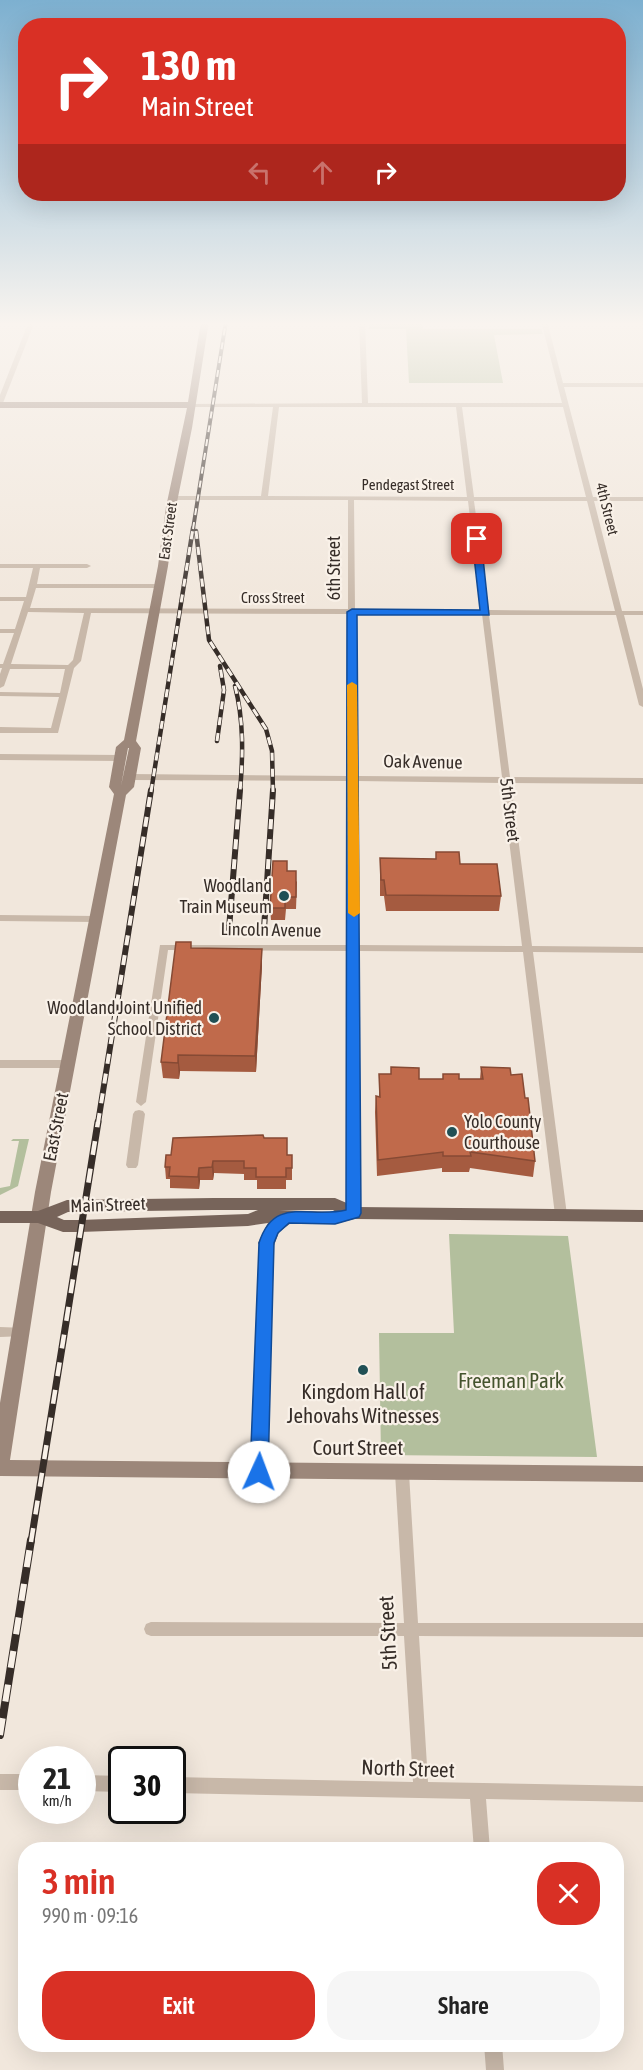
<!DOCTYPE html>
<meta charset="utf-8">
<style>
body{margin:0;font-family:"Asap Condensed",sans-serif;background:#f6f6f6;color:#222;height:100vh;display:flex;flex-direction:column;font-size:22px;white-space:nowrap}
*{box-sizing:border-box;margin:0}
p{font-size:20px;color:#767676}
.icon{flex:none;width:33px;height:33px;fill:none;stroke:currentColor;stroke-width:2;stroke-linecap:round;stroke-linejoin:round}
.map{position:relative;flex:1;overflow:hidden}
.side{position:absolute;left:18px;top:1842px;width:606px;height:210px;display:flex;flex-direction:column;background:#fff;border-radius:24px;box-shadow:0 6px 24px #0002}
.side>*{flex:none}
.hud{position:absolute;left:18px;top:18px;width:608px;height:183px;border-radius:24px;box-shadow:0 6px 24px #0002;background:#d93025;color:#fff;overflow:hidden}
.speed{position:absolute;left:18px;top:1746px;display:flex;gap:12px;font-size:30px;font-weight:700;text-align:center}
.speed>*{display:grid;place-content:center;width:78px;height:78px;border-radius:50%;background:#fff;box-shadow:0 6px 24px #0002;line-height:1}
.speed small{font-size:15px;font-weight:400}
.speed .limit{border:3px solid #111;border-radius:9px;background:#fff;color:#111}
.pin{position:absolute;display:grid;place-items:center;width:51px;height:51px;color:#fff;margin:-26px;border-radius:12px;box-shadow:0 3px 9px #0006}
.me{position:absolute;width:66px;margin:-33px;rotate:2deg;stroke-linejoin:round;filter:drop-shadow(0 0 4px #0008)}
.turn{display:flex;align-items:center;gap:21px;height:126px;padding:0 24px;font-size:27px}
.turn .icon{width:78px;height:78px;stroke-width:2.5}
.turn b{display:block;font-size:42px;line-height:51px}
.lanes{display:flex;align-items:center;height:57px;padding:0 24px;background:#0003;justify-content:center;gap:30px;direction:ltr}
.lanes .off{opacity:.35}
.round{display:grid;place-items:center;flex:none;width:63px;height:63px;border-radius:24px;background:#f6f6f6}
.headline{display:flex;align-items:center;justify-content:space-between;height:102px;padding:0 24px}
h1{font-size:36px;font-weight:600;line-height:45px;color:#d93025}
.cta{display:flex;gap:12px;margin-top:auto;padding:12px 24px}
.cta a{flex:1;height:69px;border-radius:24px;background:#d93025;color:#fff;font-size:24px;font-weight:600;line-height:69px;text-align:center}
.cta a+a{background:#f6f6f6;color:#222}
.map>svg:first-child{display:block}
</style>
<div class="map">
<svg width="643" height="2070" viewBox="0 0 643 2070">
<rect width="100%" height="100%" fill="#f1e7dc"/>
<path fill="#b3bf9d" d="M369,321h53l1,8h118l2,5 -49,1 9,48h-94l-3,-54h-37z
M13,1139h16l-11,47 -18,9v-7l10,-2 9,-45h-8z
M449,1234l119,2 29,221 -216,-2 -2,-122h75z"/>
<g fill="none" stroke-linecap="round" stroke-linejoin="round">
<path fill="#c8b8a9" fill-rule="evenodd" d="M29,321h6l-32,82 -3,2v-10z
M359,321h6l3,82h194l-21,-82h6l16,62h80v4h-79l29,110h50v4h-49l28,110h21v4h-19l19,74v18l-4,-2 -23,-90h-127l21,162 133,1v6l-132,-1 21,163 111,1v6l-110,-1 34,263 -2,3h-8l-2,-3 -32,-263 -165,-1 2,262 -2,3h-8l-2,-3v-262l-180,-1 -22,152 -5,4 -5,-4 24,-157h188v-164l-218,-1 -4,-3 4,-3 218,2v-162l-257,-1 -10,48 -7,7 -16,65h-58v-6l51,1 8,-31 -59,-1v-4l60,1 5,-24h-55l-6,17 -4,2v-14l2,-6h-2v-4h3l11,-31h-14v-4h15l9,-28h-24v-4h26l7,-29h-33v-4h87l4,2 -4,2h-47l-3,16h122l4,2 -4,2h-123l-6,20 318,1v-109h-175l-3,-2 3,-2h88l12,-89h-81l-3,-2 1,-1 172,-1zM279,407h177l11,90 -199,-1zM462,407h101l23,90h-112zM354,500l114,1 13,109 -126,-1zM474,501h113l28,110 -126,-1zM28,612l56,1 -11,47 -5,5 -57,-1zM355,614h127l20,163 -145,-1zM357,781l145,2 20,163 -164,-1z
M639,321h4v5l-2,-1z
M0,754l120,1 4,3 -4,3 -120,-1z
M0,915l96,1 5,3 -5,3 -96,-1z
M0,1060h68l5,4 -5,4h-68z
M139,1110l4,1 2,3 -7,51 -2,3h-8l-2,-3 7,-51 2,-3z
M267,1238l4,2 2,3 -7,229 -2,4 -5,2 -5,-2 -2,-4 9,-229 2,-3z
M0,1327l25,1 2,4 -2,4 -25,1z
M402,1467l5,2 2,4 9,150h225v14l-224,-1 9,146 215,4v16l-157,-3 4,51h-16l-4,-51 -298,-6v-16l241,5 -9,-146h-253l-5,-2 -2,-5 2,-5 5,-2 253,1 -9,-150 2,-4z
M0,1774h32v16h-32z
M82,1775l40,1v16l-40,-1z
M484,2044h18l2,26h-18z"/>
<path fill="#9c877a" fill-rule="evenodd" d="M201,321h8l-17,107 -16,79 -8,59 -32,175 5,7 -7,39 -8,8 -75,397 -41,268 633,6v16l-643,-6v-73l35,-211 79,-398 -5,-7 7,-40 8,-7 34,-174 8,-59 21,-99h-187v-6h188zM128,748h1l-8,38z"/>
<path fill="#77645a" fill-rule="evenodd" d="M213,1198h122l21,9 287,3v12l-289,-3 -19,5 -44,-1 -12,9 -6,16 -6,2 -6,-2 -3,-5 10,-20 -20,3 -168,6h-17l-25,-9h-38v-12h38l29,-11zM213,1210h45l-10,4 -168,6h-16l-7,-3 11,-5zM279,1210h54l3,2h-1z"/>
<defs>
<path id="rail-far4" d="M193,529l33,-208"/>
<path id="rail-far3" d="M196,531l13,109 57,89 6,22 1,41
M235,686c9,35 8,70 5,106
M217,741l7,-51 -4,-24
M151,792l42,-264"/>
<path id="rail-far2" d="M229,929l11,-139
M264,929l9,-139
M98,1123l53,-333"/>
<path id="rail-far1" d="M31,1542l67,-420"/>
<path id="rail" d="M0,1735l31,-195"/>
</defs>
<use href="#rail-far4" stroke="#362d28" stroke-width="4"/>
<use href="#rail-far3" stroke="#362d28" stroke-width="4.5"/>
<use href="#rail-far2" stroke="#362d28" stroke-width="6"/>
<use href="#rail-far1" stroke="#362d28" stroke-width="7"/>
<use href="#rail" stroke="#362d28" stroke-width="8"/>
<use href="#rail-far4" stroke="#f9f1e8" stroke-width="2" stroke-dasharray="7" stroke-linecap="butt"/>
<use href="#rail-far3" stroke="#f9f1e8" stroke-width="3" stroke-dasharray="8" stroke-linecap="butt"/>
<use href="#rail-far2" stroke="#f9f1e8" stroke-width="4" stroke-dasharray="10" stroke-linecap="butt"/>
<use href="#rail-far1" stroke="#f9f1e8" stroke-width="4.5" stroke-dasharray="14" stroke-linecap="butt"/>
<use href="#rail" stroke="#f9f1e8" stroke-width="6" stroke-dasharray="17" stroke-linecap="butt"/>
</g>
<path fill="#a55b40" d="M436,852l24,12 41,32 -2,15h-113l-2,-15h-4v-38l56,1z
M287,871l10,11 -1,27h-10l-1,11h-14l-1,-12z
M192,948l70,1v16l-6,107 -76,-1 -1,8 -16,-1 -2,-16z
M481,1067l30,8 14,23 10,63 -2,16 -63,-9 -1,4h-27v-4l-65,8 -2,-64 1,-16 3,1v-23l40,5h61z
M264,1138l23,17h5v25h-6v9h-29v-9h-13v-6l-30,-1 -1,7h-13l-1,9 -29,-1v-9h-4l-1,-12 6,-12z"/>
<path fill="#864a34" d="M262,949v16l-6,107 -1,-16z
M178,1055l2,16 -1,8 -1,-16z
M213,1161l1,12 -1,7 -1,-13z
M199,1168l1,12 -1,9 -1,-12z"/>
<path fill="#c06a4b" stroke="#864a34" stroke-width="1.5" d="M436,852h23l1,12h37l4,32 -115,-1 -2,-15h-3l-1,-22 56,1z
M273,861h14v10h9v26h-11v11h-15z
M176,942h15v6l71,1 -7,107 -77,-1v8l-17,-1z
M391,1067l28,1v11h24v-5h16v5h24l-2,-12 29,1 1,7 11,-1 3,24h3l7,63 -65,-9 1,4h-28v-4l-65,8 -2,-64 4,1 -1,-23h12z
M263,1135l1,3h23v17h5v13h-6v9h-30v-9h-12v-7h-31l-1,6 -13,1 -1,9 -29,-1 1,-9h-5l1,-12h5l2,-17z"/>
<linearGradient id="sky" x2="0" y2="1"><stop stop-color="#7db0d0"/><stop offset="0.53" stop-color="#f9f4ef"/><stop offset="1" stop-color="#f9f4ef" stop-opacity="0"/></linearGradient>
<rect width="643" height="611" fill="url(#sky)"/>
<path fill="#1a73e8" stroke="#114b97" stroke-width="1.5" d="M477,536l4,3 8,76h-132l4,598 -2,4 -24,7 -46,-1 -11,10 -4,10 -6,229 -3,5 -6,3 -6,-3 -3,-5 9,-229c15,-48 50,-24 87,-33l1,-598 5,-3 128,1 -8,-71z"/>
<path fill="#f59e0b" d="M352,682l5,3 3,228 -6,4 -6,-4 -1,-228z"/>
<g fill="#205055" stroke="#f9f1e8" stroke-width="2">
<circle cx="284" cy="896" r="6"/>
<circle cx="214" cy="1018" r="6"/>
<circle cx="452" cy="1132" r="6"/>
<circle cx="363" cy="1370" r="6"/>
</g>
<g text-anchor="middle" stroke-width="4.5" stroke-linejoin="round" paint-order="stroke">
<g font-size="15" fill="#362d28" stroke="#f9f1e8">
<text x="408" y="490">Pendegast Street</text>
<text transform="translate(607 509) rotate(76)" y="5">4th Street</text>
<text transform="translate(168 531) rotate(-82)" y="5">East Street</text>
<text x="273" y="603">Cross Street</text>
</g>
<g font-size="18" fill="#362d28" stroke="#f9f1e8">
<text transform="translate(334 568) rotate(-90)" y="6">6th Street</text>
<text transform="translate(423 762) rotate(1)" y="6">Oak Avenue</text>
<text transform="translate(510 810) rotate(83)" y="6">5th Street</text>
<text transform="translate(271 930) rotate(1)" y="6">Lincoln Avenue</text>
<text transform="translate(56 1127) rotate(-79)" y="6">East Street</text>
<text transform="translate(108 1205) rotate(-2)" y="6">Main Street</text>
</g>
<g font-size="18" fill="#362d28" stroke="#f9f1e8" text-anchor="end">
<text x="272" y="892">Woodland<tspan x="272" dy="21">Train Museum</tspan></text>
<text x="202" y="1014">Woodland Joint Unified<tspan x="202" dy="21">School District</tspan></text>
<text x="464" y="1128" text-anchor="start">Yolo County<tspan x="464" dy="21">Courthouse</tspan></text>
</g>
<g font-size="21" fill="#44532d" stroke="#f9f1e8">
<text x="511" y="1388">Freeman Park</text>
</g>
<g font-size="21" fill="#362d28" stroke="#f9f1e8">
<text x="363" y="1399">Kingdom Hall of<tspan x="363" dy="24">Jehovahs Witnesses</tspan></text>
</g>
<g font-size="21" fill="#362d28" stroke="#f9f1e8">
<text x="358" y="1455">Court Street</text>
<text transform="translate(388 1633) rotate(-93)" y="7">5th Street</text>
<text transform="translate(408 1769) rotate(2)" y="7">North Street</text>
</g>
</g>
</svg>
<div class="speed"><div>21<small>km/h</small></div><div class="limit">30</div></div>
<div class="pin" style="left:477px;top:539px;background:#d93025"><svg class="icon" aria-label="arrive" viewBox="0 0 24 24"><path d="M6 21V4h12l-3 4 3 4H6"/></svg></div>
<svg class="me" style="left:259px;top:1472px" viewBox="-20 -20 40 40"><circle r="19" fill="#fff"/><path d="M0-13L10 11 0 6-10 11z" fill="#1a73e8"/></svg>
<div class="hud">
<div class="turn"><svg class="icon" aria-label="right" viewBox="0 0 24 24"><path d="M7 20v-9h11M14 6l5 5-5 5"/></svg><div><b>130 m</b>Main Street</div></div>
<div class="lanes"><svg class="icon off" aria-label="left" viewBox="0 0 24 24"><path d="M17 20v-9H6M10 6l-5 5 5 5"/></svg><svg class="icon off" aria-label="ahead" viewBox="0 0 24 24"><path d="M12 20V5M6 11l6-6 6 6"/></svg><svg class="icon" aria-label="right" viewBox="0 0 24 24"><path d="M7 20v-9h11M14 6l5 5-5 5"/></svg></div>
</div>
<section class="side">
<div class="headline"><div><h1>3 min</h1><p>990 m · 09:16</p></div><a class="round" style="background:#d93025;color:#fff"><svg class="icon" aria-label="close" viewBox="0 0 24 24"><path d="M6 6l12 12M18 6L6 18"/></svg></a></div>
<div class="cta"><a>Exit</a><a>Share</a></div>
</section>
</div>
